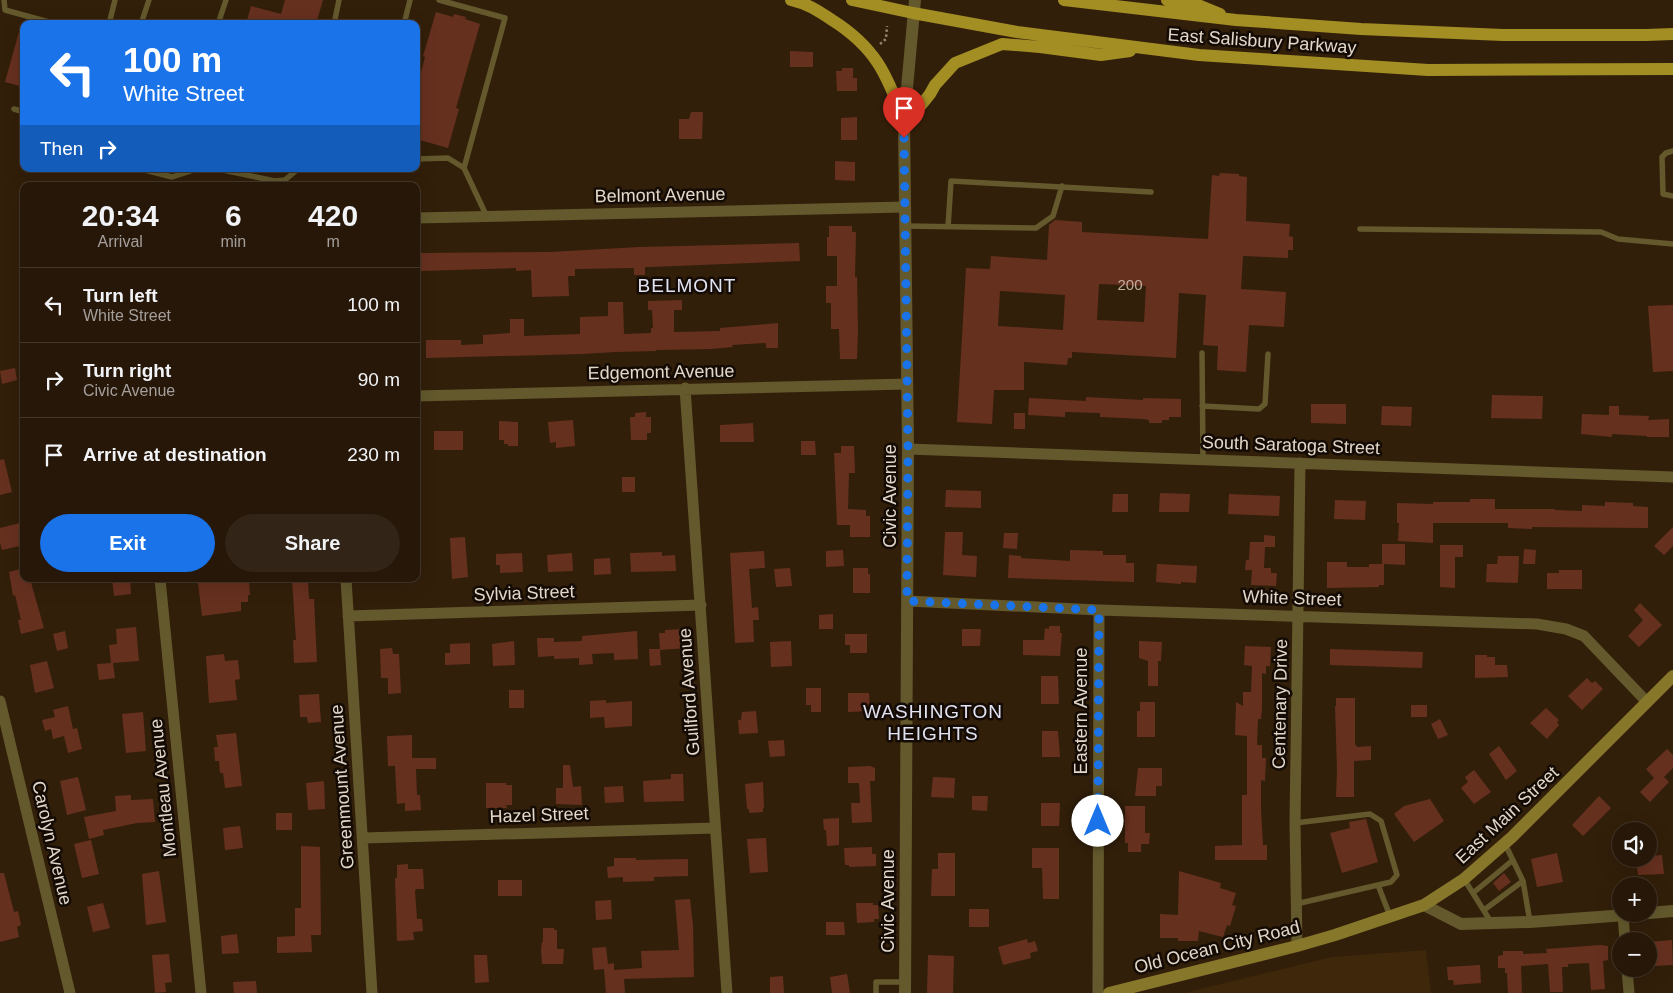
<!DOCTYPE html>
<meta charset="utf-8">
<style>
body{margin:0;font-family:Arial,sans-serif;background:#322416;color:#f1f3f6;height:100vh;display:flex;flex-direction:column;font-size:19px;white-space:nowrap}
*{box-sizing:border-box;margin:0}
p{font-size:16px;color:#a49f9c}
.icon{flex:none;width:28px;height:28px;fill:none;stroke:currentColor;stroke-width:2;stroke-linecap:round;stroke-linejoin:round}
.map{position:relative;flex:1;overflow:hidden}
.side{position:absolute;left:20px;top:182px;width:400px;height:400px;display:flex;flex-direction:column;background:#261708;border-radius:10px;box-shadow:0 5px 20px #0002,0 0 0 1px #423629}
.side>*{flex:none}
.guide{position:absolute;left:20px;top:20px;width:400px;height:152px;border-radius:10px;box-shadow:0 5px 20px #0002,0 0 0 1px #423629;background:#1a73e8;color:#fff;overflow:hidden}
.tools{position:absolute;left:1612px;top:822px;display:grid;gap:10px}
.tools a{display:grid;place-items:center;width:45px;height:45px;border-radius:50%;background:#261708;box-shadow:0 5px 20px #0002,0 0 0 1px #423629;font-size:25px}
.pin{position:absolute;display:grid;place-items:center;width:42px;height:42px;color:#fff;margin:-51px -21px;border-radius:50% 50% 50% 0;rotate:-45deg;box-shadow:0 0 5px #0007}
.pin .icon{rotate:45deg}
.me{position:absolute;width:55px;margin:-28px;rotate:0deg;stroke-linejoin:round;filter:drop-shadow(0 0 4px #0008)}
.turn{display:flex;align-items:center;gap:18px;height:105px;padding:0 20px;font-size:22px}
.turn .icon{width:65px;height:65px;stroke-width:2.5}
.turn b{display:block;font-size:35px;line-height:42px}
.then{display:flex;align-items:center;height:48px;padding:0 20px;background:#0003;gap:10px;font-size:19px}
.eta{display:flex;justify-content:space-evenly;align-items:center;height:85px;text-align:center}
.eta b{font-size:30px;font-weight:600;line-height:35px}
.button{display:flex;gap:10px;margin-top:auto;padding:10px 20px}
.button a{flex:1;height:58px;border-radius:30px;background:#1a73e8;color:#fff;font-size:20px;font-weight:600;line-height:58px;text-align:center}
.button a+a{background:#322416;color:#f1f3f6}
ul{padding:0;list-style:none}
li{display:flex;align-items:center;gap:15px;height:75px;padding:0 20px;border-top:1px solid #423629}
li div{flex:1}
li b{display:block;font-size:19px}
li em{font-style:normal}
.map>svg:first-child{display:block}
</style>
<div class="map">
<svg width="1673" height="993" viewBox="0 0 1673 993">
<rect width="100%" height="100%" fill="#321f0a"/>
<path fill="#3e270b" d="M1426,950l5,43h-247l148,-36z"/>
<path fill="#66301f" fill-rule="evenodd" d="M285,0h38l-7,24h-70l5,-18 30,8z
M436,12l17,5 1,-3 12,3 -1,2 15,5 -24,84 3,1 -11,39 -32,-9v-57l2,1 7,-26 -2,-1z
M20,28h4v59l-19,-5z
M790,51l23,1v15h-23z
M842,68h11v10h4v13h-20l-1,-20h6z
M691,112h12l-1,27h-23v-20h10z
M857,117v23h-16v-22z
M835,161l20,1v19l-20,-1z
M1220,173l19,1v2l8,1 -1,44 44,3 -1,12 4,1v13h-5v8l-45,-2 -2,33 45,3 -2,35 -35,-2 -3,47 -29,-2 1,-24 -15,-1 3,-50 -27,-2 -3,65 -104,-6v6h-4l-1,7 -43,-3v28h-30l-2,34 -35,-2 9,-154 24,1 1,-13 56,4 2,-35 6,-5 27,2v10l126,7 4,-64 7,1zM1099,284l47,2 -2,36 -47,-2zM1000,291l65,4 -2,35 -65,-4z
M829,226h23v6h4l-1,45h2l1,54 -1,28h-17l-1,-30h-8v-26h-5v-17h11v-30h-10v-19h2z
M799,243l1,18 -150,6h-5v8h-11v-7l-59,1v7h-7l1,20 -37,1 -1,-27 -15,1v-3l-95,3v-18l129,-1 89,-5z
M682,300v10h-8v22l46,-1v-3l58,-5v25h-12v-5l-34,2 1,2 -23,2 -54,1v1l-40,1 -34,2 -156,4v-18h35v5l22,-1v-9l27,-2v-14h14v17l56,-2v-17l28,-1v-14h15l1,32 27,-1v-5h2l-1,-18h-4v-9z
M1673,305v66l-20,1 -5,-66z
M15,368l2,12 -15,4 -2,-13z
M1492,395l51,1 -1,23 -51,-1z
M1086,397l57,3v-2l38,1v18h-12v3h-7v3h-13v-3l-6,-1 -43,-2v-4l-35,-1v5l-37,-2 1,-17 57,3z
M1311,404h35v20l-35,-1z
M1382,406l30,1 -1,19 -30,-1z
M1609,406h10v9l30,1 -1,4 21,-1v18h-22v-1l-35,-2v3l-31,-3 1,-20 27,1z
M646,412v5h5v16h-4v7h-16l-1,-23h5v-4z
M1014,413h11v16h-11z
M573,420l2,26 -19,2v-6l-6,1 -2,-21z
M499,421l19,1v24h-10v-2h-4v-4h-5z
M753,423l1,19h-34v-17z
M434,431h29v19h-29z
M801,441h14l1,14h-15z
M841,446h13l1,27h-6l-1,36 18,1v6h4v21h-20v-12h-13l-3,-72h7z
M4,459l8,33 -12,3v-35z
M622,477h13v15h-13z
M946,490l35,1v17l-36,-1z
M1160,493l30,1 -1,18h-30z
M1113,494h15v18h-16z
M1229,494l51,2 -1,20 -51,-2z
M1470,499h25v10h60v1l27,1v-6l23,1v-4l28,1v3l15,1v21l-116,-1v2l-24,-1v-5h-75v20l-35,-2 1,-18h-2v-20l36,1v-2h37z
M1335,500l31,1 -1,19 -31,-1z
M24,522v23l-22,5 -2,-7v-15z
M1673,527v19l-9,9 -10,-9z
M945,532h18l-1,23 15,1 -1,21 -33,-2z
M1004,533h14l-1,16 -14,-1z
M1264,535l11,1v11h-10l-1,21h7v5h6l-1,13 -25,-1 1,-15h-7l1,-10h3l1,-18h14z
M465,537l3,40 -16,2 -2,-41z
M1382,544h23v21l-21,-1v21h-5v2l-52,1v-26h20v5h22v-3h13z
M1440,545h23v12h-8v31l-15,-1z
M1524,549l12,1 -1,14h-12z
M843,550l1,16 -18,1v-16z
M1070,550l33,1v4h23v8h8v19l-126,-4 1,-23 12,1v2l49,3z
M764,551l1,17 -16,1 3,39 6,-1 1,13h-6l1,22 -19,1 -5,-90z
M662,552v4l13,-1 1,16 -45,1 -1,-19z
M522,553l1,19 -23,1v-8h-4v-11z
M572,553l1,18 -25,1 -1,-17z
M1498,556h21l-1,25 -1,2 -31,-1 1,-18h10z
M610,558l1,16 -17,1v-16z
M1157,564l40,2 -1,17 -15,-1v2l-25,-2z
M24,568v11h6l14,49 -23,6 -3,-14h3l-6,-25 -2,1 -4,-24z
M790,568l2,18 -16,1 -2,-18z
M853,568h15v6h2v19h-17z
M1559,570h23v19h-35v-16h12z
M112,579h18l1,15 -17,2z
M292,579h16l1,20h5l3,63 -23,1 -1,-23h3z
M249,580l1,15h-2v7h-7v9l-39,5 -4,-33z
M1640,603l22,22 -23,22 -11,-11 15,-16 -9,-10z
M833,614v15h-14v-14z
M1049,626h11v7h2l-2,23 -37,-1v-15h21l1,-12 4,1z
M136,627l3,34 -26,2 2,15 -16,2 -2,-16 14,-1 -2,-18 8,-1 -1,-15z
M685,629l1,19 -26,2 1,15 -11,1 -1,-17h11l-1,-16h6v-3z
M962,629h19l-1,17h-18z
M65,631l3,17 -11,3 -4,-17z
M637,631l1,28 -24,1v-7l-22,1 1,10 -14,1v-7l-25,1v-3l-16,1 -1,-19h17v4l28,-1v-5z
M845,634h22v19h-17v-8h-5z
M514,641l1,24 -22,1 -1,-22z
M791,641l1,25 -21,1 -1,-25z
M1139,641l23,1 -1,19h-3v25h-10v-25l-9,-3z
M470,643v21l-25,1v-12h5v-9z
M1245,646l26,1 -1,19h-4v8l-4,-1v36l-1,10h-3l-1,26h5v13h4l-1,23 -4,-1v30l2,35h4v15h-52v-14l27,-1v-50h5v-59l-12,-1 1,-33 7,4v-14h8l1,-26 -8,-1z
M392,648l1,6h6l2,39 -13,1v-16h-7l-1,-29z
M1330,649l93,3 -1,16 -92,-3z
M224,654l1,7 13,-1 2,19 -5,1 2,20 -28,3 -3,-47z
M1475,655h12v2h8v8h12l1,12 -33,1z
M47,661l7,27 -19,5 -5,-28z
M1041,676h17l1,28h-18z
M1587,678l5,5 3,-2 8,8 -21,21 -14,-14z
M806,688h15v24h-10v-7h-5z
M509,690h15v18h-15z
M848,693h21l1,18 -22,1z
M319,694l2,28 -13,1 -1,-6h-7l-1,-22z
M1336,698h19v46l2,3 14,-1v14l-17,1v36h-18l1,-27 -2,-64h1z
M606,700v3l26,-2v25l-27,2 -1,-11 -14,1v-17z
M1140,702h15v35h-18v-26h3z
M1411,705h16v12h-16z
M68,706l5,23 4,-1 5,21 -14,4 -4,-17 -11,3 -2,-10 -6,2 -3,-11 13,-3 -2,-7z
M1546,708l13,12 -2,2 2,3 -12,14 -17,-16z
M756,711l2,22 -19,1 -1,-14h3l1,-8z
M143,712l3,39 -20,2 -4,-39z
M1440,719l8,16 -10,4 -7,-15z
M1042,731h16l2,26h-18z
M236,733l6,53 -17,2 -2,-15h-3l-1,-12h-4l-1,-14h4l-2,-12z
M412,735v23h24v11h-20l1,26h3l1,15 -16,1v-8l-8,1 -2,-38h-7l-1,-30z
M784,740l1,16 -15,1 -2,-16z
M1499,746l18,25 -11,9 -17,-26z
M1667,749l6,6v13l-9,9 5,5 -19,20 -10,-10 14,-14 -8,-9z
M563,765h7l3,22 8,-1 1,19 -26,-1v-16h7z
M870,766l5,2v13h-5l2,41 -20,1 -1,-20h9l-1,-20h-11v-16z
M1138,768h24v18h-6v10h-21z
M1474,770l17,22 -17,12 -13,-16 7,-6 -3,-5z
M671,774h12l1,27 -40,1 -1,-21 28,-2z
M78,777l8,33 -19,5 -7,-34z
M933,777l22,1 -1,20 -23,-1z
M324,781l1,28 -17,1 -2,-27z
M763,782l1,26h-1v4l-14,1v-4h-2l-2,-25z
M486,783h20v2h6v20h-6l1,3h-21z
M623,786l1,16 -19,1 -1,-16z
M131,795v5l22,-1 2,23 -18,1 -34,7 1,5 -15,4 -5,-22 32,-6 -1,-15z
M972,796h16l-1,15 -15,-1z
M1599,796l12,12 -28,28 -11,-11z
M1430,799l14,22 -30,21 -20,-28 10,-8z
M1041,803h19l-1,23h-18z
M1125,806h20v27h5l-1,11h-8v8h-13v-9h-3z
M276,813h16v17h-16z
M839,818v27l-12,1 -1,-16h-2l-1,-11z
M1366,819l12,43 -36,11 -12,-40 20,-5 -1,-6z
M240,826l3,22 -18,2 -2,-22z
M766,838l2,34 -18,1 -3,-34z
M91,840l8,34 -17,4 -8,-34z
M301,846l19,1 1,88h-10l1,17 -35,1v-16l18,-1v-28h6z
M872,847v7h4v12l-27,1v-2h-4l-1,-17z
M1032,848h27v51h-16l-1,-31h-10z
M938,853h17v43h-24l1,-27h6z
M1557,853l6,29 -26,5 -6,-28z
M1662,855l2,19 -26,1 -2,-16h13v-3z
M614,858h22v2l52,-1v17l-34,1v4l-31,1v-5l-15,1 -1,-11 7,-1z
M408,864v5h15l1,20h-8l-1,2 2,28h5l1,12 -10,1 1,8 -17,1 -2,-63h2v-13z
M159,871l7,51 -20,3 -4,-51z
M1179,871l42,12 -1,5 16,5 -4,12 4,1 -6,20 -3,-1 -4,12 -24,-6 -1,10h-20v-3h-18v-24l18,1z
M0,873h4l10,39 4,-1 3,14 -4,2 2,10 -19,5z
M1504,873l7,9 -12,9 -6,-8z
M498,880h24v16h-24z
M690,899l3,26 1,52 -70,2 1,14h-19l-2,-24 -10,1 -2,-22 14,-1 2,17 6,-1v7l28,-2 -1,-17 38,-1 -4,-50z
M611,900l1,19 -16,1 -1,-19z
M103,903l7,25 -17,4 -6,-25z
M856,903h17v2h5l1,14h-5v3l-17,1z
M969,909h20v18h-20z
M826,922h18l1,13h-19z
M543,928h11v2h3v19h7l-1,15h-21l-1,-15 1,-7h1z
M237,934l2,19 -17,1 -1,-18z
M1027,939l1,4 7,-2 3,10 -8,2 1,5 -28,7 -5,-18z
M1672,940l1,25 -19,1 -1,-14h-4v-10z
M1601,945l7,1v14l-5,1 2,28 -14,1 -2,-27 -21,1v3h-6l1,25h-13l-2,-28 -27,2 1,27h-14l-1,-20h-2v-5h-7v-12l5,-1v-4h20v3l24,-1 -1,-4z
M169,954l3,28 -7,1 1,9 -11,1 -3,-38z
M474,955h13l2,27 -14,1z
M928,955l26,1 -1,37h-26z
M1480,965l1,18 -27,2 -1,-5h-5l-1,-13z
M847,974l3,19h-18l-2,-16z
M783,976l1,17h-14v-16z
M256,981l1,12h-23l-1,-11z"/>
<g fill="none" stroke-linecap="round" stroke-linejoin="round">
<path stroke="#928372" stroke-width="2.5" stroke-dasharray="2.5 2.5" stroke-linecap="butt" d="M880,44l6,-5 1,-13"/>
<path stroke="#63592d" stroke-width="5.5" d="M4,0l1,10 51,14
M439,0l66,18 -41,150
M109,24l6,-24
M141,24l8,-24
M218,24l8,-24
M334,24l5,-24
M404,24l6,-24
M14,109l10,3
M1673,151l-7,2 -4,4 1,37 10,2
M416,159l32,-1 16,10 23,49
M141,169l31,8 25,-8
M218,169l57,12 10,-1 13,-11
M905,226l131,2 17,-12 9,-30
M948,227l3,-46 200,11
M1360,229l241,3 17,7 55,5
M1202,353l1,107
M1202,406l57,3 6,-5 3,-50
M1295,823l75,-9 11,7 16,54 -6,7 -95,22
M1505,844l18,37 7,41
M1464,879l27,43
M1378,885l12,31
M1473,893l40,-33
M1484,910l39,-29
M876,993v-11h29"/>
<path stroke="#63592d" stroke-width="11" d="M416,218l489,-11
M685,388l42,605
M416,396l491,-12
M908,449l765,28
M160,579l41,414
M346,579l26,414
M907,601l192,9 438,14 29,5 18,7 63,66
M348,616l353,-11
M0,701l70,292
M363,838l352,-10
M1623,915l2,26
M1297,946l-2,-123 5,-360
M1627,969l2,24
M1098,993l1,-383"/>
<path stroke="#63592d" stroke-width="12" d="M1424,905l37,19 69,-2 110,-8
M1649,913l24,-2
M905,993l3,-544 -4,-328 11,-121"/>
<path stroke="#87772b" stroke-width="12" d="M1109,993l188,-47 38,-11 89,-30 40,-26 48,-42 161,-161"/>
<path stroke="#a38e24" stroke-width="12" d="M791,0c17,4 26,10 41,20 43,27 55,54 72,101l13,-11 13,-16 5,-9 20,-22 47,-19 38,3 61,8 29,-4
M852,0l61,13 104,19 182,23 229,15 245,-1
M1064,0l172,20 125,9 142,6h143l27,-1
M1167,0l26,3 27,11"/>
</g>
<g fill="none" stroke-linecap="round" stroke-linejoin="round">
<path stroke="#1a73e8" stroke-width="9" stroke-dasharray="0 16.2" d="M904,138l4,311 -1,152 192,9 -1,211"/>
</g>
<g text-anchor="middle" stroke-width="5" stroke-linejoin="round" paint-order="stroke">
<g font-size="15" fill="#c4ad9f">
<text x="1130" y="290">200</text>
</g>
<g font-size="18" fill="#e3d7ca" stroke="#130b04">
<text transform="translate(1262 41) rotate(4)" y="6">East Salisbury Parkway</text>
<text transform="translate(660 195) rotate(-1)" y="6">Belmont Avenue</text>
<text transform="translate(661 372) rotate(-1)" y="6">Edgemont Avenue</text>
<text transform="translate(1291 445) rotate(2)" y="6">South Saratoga Street</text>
<text transform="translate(890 496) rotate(-90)" y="6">Civic Avenue</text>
<text transform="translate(524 593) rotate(-2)" y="6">Sylvia Street</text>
<text transform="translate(1292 598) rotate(2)" y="6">White Street</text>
<text transform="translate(689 692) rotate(-94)" y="6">Guilford Avenue</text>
<text transform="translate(1280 704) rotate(-89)" y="6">Centenary Drive</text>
<text transform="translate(1081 711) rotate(-90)" y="6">Eastern Avenue</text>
<text transform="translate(342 787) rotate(-94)" y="6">Greenmount Avenue</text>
<text transform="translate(163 788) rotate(-96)" y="6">Montleau Avenue</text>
<text transform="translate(539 815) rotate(-2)" y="6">Hazel Street</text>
<text transform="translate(1507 815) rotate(-43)" y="6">East Main Street</text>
<text transform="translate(52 843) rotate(77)" y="6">Carolyn Avenue</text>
<text transform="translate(888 901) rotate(-90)" y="6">Civic Avenue</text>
<text transform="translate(1217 947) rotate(-14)" y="6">Old Ocean City Road</text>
</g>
<g font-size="19" letter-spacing="1" fill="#e2e3f2" stroke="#130b04">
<text x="687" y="292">BELMONT</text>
<text x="933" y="718">WASHINGTON<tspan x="933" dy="22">HEIGHTS</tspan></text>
</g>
</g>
</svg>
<div class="tools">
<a><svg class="icon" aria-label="sound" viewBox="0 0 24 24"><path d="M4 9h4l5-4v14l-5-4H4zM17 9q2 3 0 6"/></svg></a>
<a>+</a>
<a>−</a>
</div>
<div class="pin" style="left:904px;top:138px;background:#d93025"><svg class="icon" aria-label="arrive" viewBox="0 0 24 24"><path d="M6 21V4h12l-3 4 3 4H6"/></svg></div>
<svg class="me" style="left:1098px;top:821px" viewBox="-20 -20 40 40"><circle r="19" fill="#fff"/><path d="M0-13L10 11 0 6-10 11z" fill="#1a73e8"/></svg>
<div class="guide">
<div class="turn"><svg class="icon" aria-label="left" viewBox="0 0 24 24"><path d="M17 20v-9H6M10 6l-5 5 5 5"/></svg><div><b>100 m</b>White Street</div></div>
<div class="then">Then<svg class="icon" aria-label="right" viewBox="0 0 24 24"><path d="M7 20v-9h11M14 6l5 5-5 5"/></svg></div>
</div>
<section class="side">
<div class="eta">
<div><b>20:34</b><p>Arrival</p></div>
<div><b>6</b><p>min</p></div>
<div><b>420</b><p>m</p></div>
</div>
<ul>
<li><svg class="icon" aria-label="left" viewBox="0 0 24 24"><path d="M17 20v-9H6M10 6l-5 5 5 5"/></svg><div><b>Turn left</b><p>White Street</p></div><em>100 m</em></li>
<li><svg class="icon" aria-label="right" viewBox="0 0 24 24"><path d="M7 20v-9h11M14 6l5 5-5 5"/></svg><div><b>Turn right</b><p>Civic Avenue</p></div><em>90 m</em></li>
<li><svg class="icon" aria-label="arrive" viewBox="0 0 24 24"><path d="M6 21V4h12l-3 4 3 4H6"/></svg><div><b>Arrive at destination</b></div><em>230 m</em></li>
</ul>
<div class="button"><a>Exit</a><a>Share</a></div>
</section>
</div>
